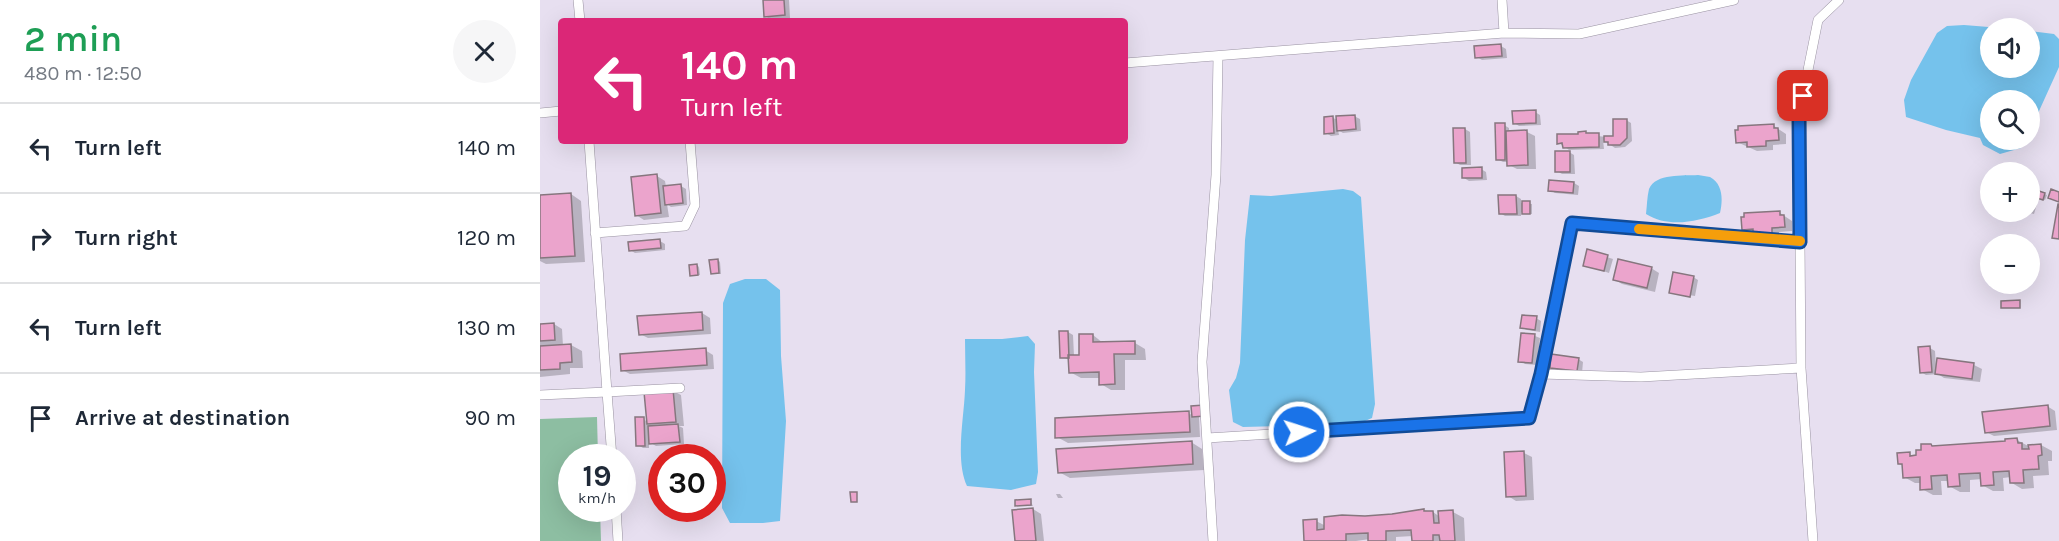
<!DOCTYPE html>
<meta charset="utf-8">
<style>
body{margin:0;font-family:Karla,sans-serif;background:#f6f6f7;color:#1f2937;height:100vh;display:flex;flex-direction:column;font-size:22px;white-space:nowrap}
*{box-sizing:border-box;margin:0}
p{font-size:20px;color:#747a83}
.icon{flex:none;width:33px;height:33px;fill:none;stroke:currentColor;stroke-width:2;stroke-linecap:round;stroke-linejoin:round}
.map{position:relative;flex:1;overflow:hidden}
.sheet{display:flex;flex-direction:column;background:#fff;width:540px}
.sheet>*{flex:none}
.top-card{position:absolute;left:18px;top:18px;width:570px;height:126px;border-radius:6px;box-shadow:0 6px 24px #0002;background:#db2777;color:#fff;overflow:hidden}
.buttons{position:absolute;left:1440px;top:18px;display:grid;gap:12px}
.buttons a{display:grid;place-items:center;width:60px;height:60px;border-radius:50%;background:#fff;box-shadow:0 6px 24px #0002;font-size:30px}
.speed{position:absolute;left:18px;top:444px;display:flex;gap:12px;font-size:30px;font-weight:700;text-align:center}
.speed>*{display:grid;place-content:center;width:78px;height:78px;border-radius:50%;background:#fff;box-shadow:0 6px 24px #0002;line-height:1}
.speed small{font-size:15px;font-weight:400}
.speed .limit{border:9px solid #d22;background:#fff;color:#111}
.pin{position:absolute;display:grid;place-items:center;width:51px;height:51px;color:#fff;margin:-26px;border-radius:12px;box-shadow:0 3px 9px #0006}
.me{position:absolute;width:66px;margin:-33px;rotate:86deg;stroke-linejoin:round;filter:drop-shadow(0 0 4px #0008)}
.turn{display:flex;align-items:center;gap:21px;height:126px;padding:0 24px;font-size:27px}
.turn .icon{width:78px;height:78px;stroke-width:2.5}
.turn b{display:block;font-size:42px;line-height:51px}
.round{display:grid;place-items:center;flex:none;width:63px;height:63px;border-radius:32px;background:#f6f6f7}
.head{display:flex;align-items:center;justify-content:space-between;height:102px;padding:0 24px}
h1{font-size:36px;font-weight:600;line-height:45px;color:#1e9e55}
ul{padding:0;list-style:none}
li{display:flex;align-items:center;gap:18px;height:90px;padding:0 24px;border-top:2px solid #e0e1e3}
li div{flex:1}
li b{display:block;font-size:22px}
li em{font-style:normal}
main{display:flex;flex:1;min-height:0}
.map>svg:first-child{display:block}
</style>
<main>
<section class="sheet">
<div class="head"><div><h1>2 min</h1><p>480 m · 12:50</p></div><a class="round"><svg class="icon" aria-label="close" viewBox="0 0 24 24"><path d="M6 6l12 12M18 6L6 18"/></svg></a></div>
<ul>
<li><svg class="icon" aria-label="left" viewBox="0 0 24 24"><path d="M17 20v-9H6M10 6l-5 5 5 5"/></svg><div><b>Turn left</b></div><em>140 m</em></li>
<li><svg class="icon" aria-label="right" viewBox="0 0 24 24"><path d="M7 20v-9h11M14 6l5 5-5 5"/></svg><div><b>Turn right</b></div><em>120 m</em></li>
<li><svg class="icon" aria-label="left" viewBox="0 0 24 24"><path d="M17 20v-9H6M10 6l-5 5 5 5"/></svg><div><b>Turn left</b></div><em>130 m</em></li>
<li><svg class="icon" aria-label="arrive" viewBox="0 0 24 24"><path d="M6 21V4h12l-3 4 3 4H6"/></svg><div><b>Arrive at destination</b></div><em>90 m</em></li>
</ul>
</section>
<div class="map">
<svg width="1519" height="541" viewBox="0 0 1519 541">
<rect width="100%" height="100%" fill="#e7dff0"/>
<path fill="#8dbea2" d="M57,417l1,40 -26,1v50l28,1 1,32h-61v-122z"/>
<path fill="#75c2ec" d="M1424,25l37,3h-11v40h40v-37l24,3 5,5v28l-29,64v-31h-40v40h35l-4,8 -21,6 -17,-9 -3,-7 -34,-8 -40,-13 -2,-17 7,-20 26,-47 10,-7z
M1158,175l12,2c13,7 13,23 10,36 -23,9 -52,15 -74,1 1,-8 1,-17 3,-25 7,-16 34,-13 49,-14z
M803,189l10,2 8,6 14,207 -3,14 -14,6 -115,3 -10,-5 -4,-32 7,-12 4,-15 5,-123 5,-45 21,1z
M205,279h21l14,11 1,66 5,65 -6,100 -17,2h-33l-8,-15 1,-205 7,-19z
M488,336l7,8 -1,28 4,100 -2,12 -25,6 -44,-4c-12,-26 -3,-68 -2,-96 1,-17 0,-34 0,-51h37z"/>
<path fill="#0003" d="M224,0h25l1,18 -20,1 -5,-3z
M961,46l5,3 1,9 -25,2 -5,-3z
M995,112l5,3 1,10 -22,1 -5,-3z
M814,116l6,3 1,12 -18,2 -5,-3 1,5 -8,1 -5,-3 7,-15 5,2z
M1086,120l5,3 1,18 -7,6 -10,1 -12,-8 1,9 -35,1 -10,-7 30,-8 26,3z
M964,125l5,3v4h18l8,4 1,33h-19l-8,-4v-3h-6l-6,-3z
M1234,126l12,8v10l-13,1v5l-16,1 -20,-9z
M925,129l5,3 1,33h-11l-5,-3z
M1029,152l5,3 1,19h-13l-5,-3z
M941,169l5,3 1,8 -18,1 -5,-3z
M117,176l8,5 1,6 15,-1 5,3 1,16 -16,2 -4,-3 2,13 -25,3 -8,-5z
M1490,181l4,3 -2,6 15,5 -2,5 -15,-5z
M1034,183l5,3 -1,9 -23,-2 -5,-3z
M31,194l10,7 4,61 -39,2 -6,-3v-65z
M976,196l5,3v4l11,1v10h-6l-5,-2v4h-16l-5,-3z
M1490,200l7,4 -3,10 -8,-2h4z
M1240,213l12,8v10l-13,1v5l-16,1 -20,-9 3,-11z
M120,241l5,3v6l-30,3 -5,-3z
M1048,251l25,8 -4,14 -24,-8z
M178,260l2,2 1,12h-7l-2,-1z
M157,265l2,2 1,8 -7,1 -2,-1z
M1111,268l8,5 -4,19 -33,-8 -8,-5z
M1153,277l5,3 -3,16 -25,-4z
M162,313l8,5 1,16 -63,4 -8,-4z
M996,318l5,3 -1,11 -13,-2 -5,-2z
M14,324l8,5 1,17 8,-1 11,6 1,17h-13v6l-30,3v-52z
M528,332l5,3 1,21h7l12,-21 10,8h32l10,6 1,11h-21v30h-14l-10,-6v-6h-20l-11,-6v-12l-8,-3z
M983,334l12,2 5,2 -3,27 -12,-1 -5,-3z
M1390,348l5,3 1,16 38,-2 8,4 -2,13 -36,-4 -6,-4 -12,1 -5,-3z
M165,350l8,5 1,14 -84,5 -8,-4z
M1038,359l5,3 -1,11 -25,-3 -5,-2z
M133,391l8,4 3,31h-5l4,2 1,16 -28,2 -7,-4v6h-6l-5,-3 5,-26 5,3z
M1507,406l8,5 2,19 -63,6 -8,-4z
M648,413l6,3h12l-7,1 1,20 -132,6 -11,-6z
M1477,440l13,7 11,-2 11,6v10h-4l1,14 -16,1 1,12 -12,1 -10,-6 -1,-6 -8,1 1,13h-11l-11,-6v-6l-12,1v12h-10l-11,-6v-5h-8l1,14h-9l-11,-6 -1,-6h-6l-11,-6v-11l-5,-2 10,-10 6,3 16,-12 4,2 72,-4z
M651,442l11,7 2,21 -134,8 -11,-6z
M984,453l8,4 2,43 -18,1 -8,-5z
M516,494h4l3,4h-5z
M490,500l3,6 -16,-1z
M493,509l8,5 3,27h-28z
M883,510l10,2 7,5 13,-5 11,6 1,23h-52v-5l-17,1v4h-26v-2l-14,2h-50l10,-20 10,5 39,-9z"/>
<path fill="#eba4cc" stroke="#86767e" stroke-width="1.5" d="M223,0h21l1,15 -21,2z
M961,44l1,12 -27,2 -1,-12z
M996,110v13l-23,1 -1,-13z
M815,115l1,14 -19,2 -1,-15z
M793,116l1,17 -10,1v-17z
M1073,119h14v19l-7,7h-12v-3h-4v-6h9z
M955,123h10v37h-9z
M1234,124v4h4l1,12 -13,1v5l-19,1v-5l-11,1 -1,-13h3v-4z
M913,128h12l1,35h-12z
M987,130l1,35 -21,1 -1,-35z
M1046,131v2h13v14l-36,1 -1,-5 -5,1v-10h21v-2z
M1015,151h15v21h-15z
M942,167v11h-20v-10z
M117,174l4,39 -26,3 -4,-39z
M1009,180l25,2 -1,11 -25,-2z
M141,184l2,19 -18,2 -2,-19z
M1493,189l12,4 -2,7 -12,-4z
M1511,189l8,3v10l-11,-4z
M31,193l4,63 -35,2v-63z
M958,195h18l1,19h-18z
M982,201h8v13h-8z
M1518,204h1v35l-7,-1z
M1240,211v4h4l1,12 -13,1v5l-19,1v-5l-11,1 -1,-13h3v-4z
M120,239l1,9 -32,3 -1,-9z
M1047,249l21,6 -4,16 -21,-5z
M178,259l1,14 -8,1 -2,-14z
M1078,259l34,8 -5,21 -34,-8z
M157,264l1,11 -8,1 -1,-11z
M1133,272l21,4 -4,21 -21,-4z
M1480,300v8h-19v-7z
M162,312l1,18 -64,5 -2,-19z
M982,315l15,1 -2,14 -15,-2z
M14,323l1,17 -15,1v-17z
M519,331h9l1,27h-9z
M981,333l14,1 -3,29 -14,-1z
M539,334h14v8l42,-1v13h-21l1,30 -16,1v-13l-30,1 -1,-18h11z
M31,344l1,18 -12,1v6l-20,1v-24z
M1390,346l2,26 -12,1 -2,-26z
M166,348l1,17 -86,6 -1,-17z
M1011,354l28,4 -2,13 -27,-3z
M1397,358l37,5 -2,16 -37,-5z
M133,389l3,33 -29,2 -3,-32z
M664,405l1,11 -13,1 -1,-11z
M1508,405l2,21 -65,7 -3,-21z
M649,411l1,21 -135,6v-20z
M95,417h9l1,29h-9z
M138,424l2,18 -31,2 -1,-18z
M1477,438l1,5h4v6h7l-1,-4 13,-1 1,11 -4,1 1,13 -16,1 1,13h-14l-1,-12 -16,1 1,13 -13,1 -1,-13 -21,1 1,12 -12,1 -1,-12 -16,1 1,13 -12,1v-13l-17,1 -1,-14h-4l-1,-11 13,-1v4l6,-1v-5h5v-6h10l1,2 73,-5v-2z
M652,441l1,23 -135,9 -2,-24z
M984,451l2,45 -20,1 -2,-45z
M310,492h7v10h-6z
M491,499v6l-16,1v-6z
M493,508l3,33h-21l-3,-31z
M884,509v2h9l1,12h5l-1,-12 15,-1 2,31h-15l-1,-6h-6v6h-21l-1,-11 -25,1v10h-18v-8l-22,1v7h-42l-1,-21 14,-1v11l7,-1v-12l18,-2 23,1 27,-2z"/>
<g fill="none" stroke-linecap="round" stroke-linejoin="round">
<defs>
<path id="minor" d="M38,0l2,21
M962,0l2,33
M585,63l379,-30 75,1 155,-34
M0,113l21,-2
M49,141l18,251 73,-4
M55,233l90,-7 10,-21 -5,-64
M1261,368l-2,-253 19,-95 21,-20
M1001,374l31,-151 228,19
M0,395l67,-3 5,66
M667,438l322,-20 12,-44 100,3 160,-9 12,173
M76,508l2,33
M673,541l-11,-179 14,-187 2,-119"/>
</defs>
<use href="#minor" stroke="#9a93a2" stroke-width="10"/>
<use href="#minor" stroke="#fff" stroke-width="9"/>
</g>
<g fill="none" stroke-linecap="round" stroke-linejoin="round">
<defs>
<path id="route" d="M759,432l230,-14 12,-44 31,-151 228,19 -1,-127 4,-19"/>
</defs>
<use href="#route" stroke="#114b97" stroke-width="15"/>
<use href="#route" stroke="#1a73e8" stroke-width="10"/>
<path stroke="#f59e0b" stroke-width="10" d="M1099,229l161,12"/>
</g>
</svg>
<div class="buttons">
<a><svg class="icon" aria-label="sound" viewBox="0 0 24 24"><path d="M4 9h4l5-4v14l-5-4H4zM17 9q2 3 0 6"/></svg></a>
<a><svg class="icon" aria-label="search" viewBox="0 0 24 24"><circle cx="10" cy="10" r="6"/><path d="M15 15l6 6"/></svg></a>
<a>+</a>
<a>−</a>
</div>
<div class="speed"><div>19<small>km/h</small></div><div class="limit">30</div></div>
<div class="pin" style="left:1263px;top:96px;background:#d93025"><svg class="icon" aria-label="arrive" viewBox="0 0 24 24"><path d="M6 21V4h12l-3 4 3 4H6"/></svg></div>
<svg class="me" style="left:759px;top:432px" viewBox="-20 -20 40 40"><circle r="17" fill="#1a73e8" stroke="#fff" stroke-width="3"/><path d="M0-11L8 9 0 5-8 9z" fill="#fff"/></svg>
<div class="top-card">
<div class="turn"><svg class="icon" aria-label="left" viewBox="0 0 24 24"><path d="M17 20v-9H6M10 6l-5 5 5 5"/></svg><div><b>140 m</b>Turn left</div></div>
</div>
</div>
</main>
